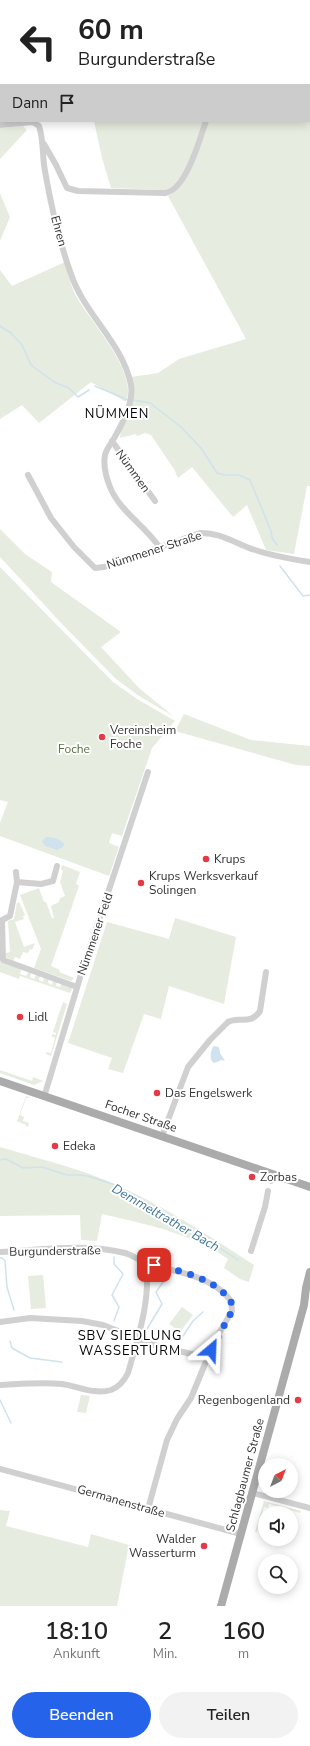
<!DOCTYPE html>
<html lang="de">
<meta charset="utf-8">
<style>
body{margin:0;font-family:"Nunito Sans",sans-serif;background:#f2f2f2;color:#222;height:100vh;display:flex;flex-direction:column;font-size:15px;white-space:nowrap}
*{box-sizing:border-box;margin:0}
p{font-size:13px;color:#767676}
.icon{flex:none;width:22px;height:22px;fill:none;stroke:currentColor;stroke-width:2;stroke-linecap:round;stroke-linejoin:round}
.map{position:relative;height:1606px;overflow:hidden}
.drawer{display:flex;flex-direction:column;background:#fff;flex:1}
.drawer>*{flex:none}
.guide{position:absolute;left:0px;top:0px;width:310px;height:122px;box-shadow:0 2px 10px #0003;background:#fff;color:#222;overflow:hidden}
.needle{width:26px;rotate:42deg}
.fabs{position:absolute;left:258px;top:1458px;display:grid;gap:8px}
.fabs a{display:grid;place-items:center;width:40px;height:40px;border-radius:50%;background:#fff;box-shadow:0 2px 10px #0003;font-size:20px}
.pin{position:absolute;display:grid;place-items:center;width:34px;height:34px;color:#fff;margin:-17px;border-radius:8px;box-shadow:0 2px 6px #0006}
.me{position:absolute;width:44px;margin:-22px;rotate:26deg;stroke-linejoin:round;filter:drop-shadow(0 0 3px #0008)}
.turn{display:flex;align-items:center;gap:14px;height:84px;padding:0 12px;font-size:18px}
.turn .icon{width:52px;height:52px;stroke-width:2.5}
.turn b{display:block;font-size:28px;line-height:34px}
.then{display:flex;align-items:center;height:38px;padding:0 12px;background:#0003;gap:8px;font-size:15px}
.eta{display:flex;justify-content:space-evenly;align-items:center;height:68px;text-align:center}
.eta b{font-size:24px;font-weight:600;line-height:28px}
.action{display:flex;gap:8px;margin-top:auto;padding:8px 12px}
.action a{flex:1;height:46px;border-radius:24px;background:#2563eb;color:#fff;font-size:16px;font-weight:600;line-height:46px;text-align:center}
.action a+a{background:#f2f2f2;color:#222}
.map>svg:first-child{display:block}
</style>
<div class="map">
<svg width="310" height="1606" viewBox="0 0 310 1606">
<rect width="100%" height="100%" fill="#fff"/>
<path fill="#e6ecdf" d="M0,0h278l-277,1v120h4h-5z
M286,0h24v486h-3l-13,68 -28,-4 -19,-45 -14,12 -41,-50 -14,11 -4,-9 -23,-34 -6,-2 -8,3 -1,-2 -16,4 1,-8 8,-18 2,-35 27,-4 21,-14 67,-20 -78,-143c21,-10 34,-53 41,-75h100v-120h-25z
M94,121h110c-8,21 -17,57 -37,69l-56,-2 -9,-30z
M23,126l4,4 -27,29v-31z
M0,193l10,24 -10,24z
M65,262c3,10 5,21 9,30 13,27 65,79 52,110l-35,-20 -52,41 -17,-18 -22,14v-149l12,16z
M0,529l25,25 27,18 -1,10 70,50 -20,15 38,41 34,28 -34,-20 -23,-17 -53,-54 -63,-68z
M0,567l113,115 24,17 38,22 -23,27 -30,88 -10,-3 -3,10 10,4 -10,29 -109,-40v-13l8,-21 -8,-2z
M184,714l67,26 59,6v20l-14,-1 -121,-34z
M62,865l18,7 -4,12 3,2 -28,80 9,4 -1,2 15,6 -3,3 -37,-13 7,-19 -21,-54 19,-7 5,14h2l6,16h2l-3,-12 8,-4 1,-4 5,-2 -5,-14 3,-11 -2,-2z
M19,902l6,13 -2,1 1,3 -9,3 9,25 11,-4 -3,7 -2,-1 -2,4 -5,-1 -3,7 -5,-2 -2,4 -7,-4v-4l4,-1 -2,-31 6,-2 3,-16z
M175,918l61,19 -12,67 -55,-18 -8,33 -17,-5 -21,59 -15,-4 4,-11 -44,-15 39,-121 62,17z
M0,962l21,7 -1,5 6,2 2,-4 3,1 -1,4 4,2 2,-4 4,1 -1,4 4,2 1,-4 5,1 -1,4 4,2 1,-4 4,1 -1,4 4,1 2,-4 8,3 2,3 -2,4 -50,-17 -1,3 -19,-7z
M63,1002l4,2 -16,52 -5,-2v-2l5,1 4,-15 -3,-2v-2l4,1v-2l-3,-1z
M0,1070l32,11 1,-4 10,4 -9,4 -3,-1 -31,-11z
M26,1096l4,2h-4l-6,17 4,2 -1,4 6,2 -1,4 -2,-1v-1l-9,-4z
M0,1147c36,11 75,20 110,35 51,22 98,53 144,83l-5,17 -9,-3 -16,-11 4,-9c-37,-26 -83,-35 -126,-45l-5,27 -16,-1 -1,-25 -80,1z
M43,1275l3,33 -15,1 -3,-33z
M182,1307l11,8 -13,17 -11,-8z
M81,1395l9,1 -4,17 -9,-1z
M264,1501l37,10 -1,2 -31,-9 -1,4 -4,-1 -7,25h-2z
M0,1510l10,1 -4,15 82,21 3,-13 38,11 -12,61h-117z"/>
<path fill="#cfe2ee" d="M46,837c6,0 14,1 18,7l-1,3 -6,3 -12,-4 -3,-5z
M214,1046l5,1 1,6 5,8 -3,-1 -8,3c-5,-2 -4,-13 0,-17z"/>
<g fill="none" stroke-linecap="round" stroke-linejoin="round">
<path stroke="#cfe2ee" stroke-width="1.5" d="M0,326l11,7 11,12 9,20 23,17 15,6 9,9 11,-7
M95,386l33,14
M132,400l18,3 31,24 20,21 16,25 7,2h15l11,5 21,51 1,7 5,7
M280,566l23,30 7,-1
M0,1160l6,-1 17,9 19,-1 25,8h12l9,1 27,9 69,39 54,36
M0,1258h2l3,3 2,26 7,23
M114,1321l5,-14 -7,-12 11,-21 -9,-10v-7
M147,1329l15,-25 -6,-12 10,-14
M183,1336l10,-15 10,-9
M10,1341l2,7 18,10 32,4
M0,1400l11,23"/>
<path stroke="#d0d0d0" stroke-width="6" d="M281,1l2,-1
M0,125l33,-3 6,4c5,15 3,30 6,45 6,35 14,70 26,103 13,40 52,69 60,111 3,19 -10,41 -19,57 -3,4 -6,8 -7,13 -2,11 1,22 5,32 10,25 36,39 50,61
M44,144l12,21 11,23 11,3 87,2c21,-3 35,-54 41,-72
M112,441l43,60
M28,475l23,43 23,29 21,21 9,-1 96,-34c20,-1 36,11 55,17 18,6 36,9 55,12
M57,866l-4,15 -12,3 -24,-2 -7,34 -8,4 1,40 74,27
M16,872l1,10
M44,1097l39,-129 65,-196
M162,1136l26,-69 22,-27 18,-18c11,-6 22,4 32,-11l6,-39
M271,1181l2,-6
M251,1251l14,-44 3,-16
M0,1252c41,-2 84,-9 125,1 8,2 14,8 22,10 29,10 64,11 84,38l1,10 -18,31 -23,56 -14,21 -10,21 -19,69
M0,1322l30,-4 52,3 21,4 51,20 54,13
M0,1385c21,-1 41,-3 62,-1 15,2 33,11 49,6 8,-3 13,-9 17,-17 10,-36 23,-72 18,-110
M0,1469l241,65
M253,1493l57,15"/>
<path stroke="#ababab" stroke-width="8" d="M0,1081l310,106
M221,1606l83,-301 2,-17 4,-16"/>
</g>
<g fill="none" stroke-linecap="round" stroke-linejoin="round">
<path stroke="#2563eb" stroke-width="7" stroke-dasharray="0 12.6" d="M154,1265c27,6 60,13 77,36l1,10 -21,39"/>
</g>
<g fill="#e63946" stroke="#fff" stroke-width="1.5">
<circle cx="102" cy="737" r="4"/>
<circle cx="206" cy="859" r="4"/>
<circle cx="141" cy="883" r="4"/>
<circle cx="20" cy="1017" r="4"/>
<circle cx="157" cy="1093" r="4"/>
<circle cx="55" cy="1146" r="4"/>
<circle cx="252" cy="1177" r="4"/>
<circle cx="298" cy="1400" r="4"/>
<circle cx="204" cy="1546" r="4"/>
</g>
<g text-anchor="middle" stroke-width="4" stroke-linejoin="round" paint-order="stroke">
<g font-size="12" fill="#333" stroke="#fff">
<text transform="translate(59 231) rotate(75)" y="4">Ehren</text>
<text transform="translate(133 471) rotate(54)" y="4">Nümmen</text>
<text transform="translate(154 550) rotate(-18)" y="4">Nümmener Straße</text>
<text transform="translate(95 934) rotate(-71)" y="4">Nümmener Feld</text>
<text transform="translate(141 1116) rotate(19)" y="4">Focher Straße</text>
<text transform="translate(55 1251) rotate(-1)" y="4">Burgunderstraße</text>
<text transform="translate(245 1475) rotate(-75)" y="4">Schlagbaumer Straße</text>
<text transform="translate(121 1501) rotate(16)" y="4">Germanenstraße</text>
</g>
<g font-size="12" fill="#333" stroke="#fff" text-anchor="start">
<text x="110" y="734">Vereinsheim<tspan x="110" dy="14">Foche</tspan></text>
<text x="214" y="863">Krups</text>
<text x="149" y="880">Krups Werksverkauf<tspan x="149" dy="14">Solingen</tspan></text>
<text x="28" y="1021">Lidl</text>
<text x="165" y="1097">Das Engelswerk</text>
<text x="63" y="1150">Edeka</text>
<text x="260" y="1181">Zorbas</text>
<text x="290" y="1404" text-anchor="end">Regenbogenland</text>
<text x="196" y="1543" text-anchor="end">Walder<tspan x="196" dy="14">Wasserturm</tspan></text>
</g>
<g font-size="12" fill="#56703f" stroke="#fff">
<text x="74" y="753">Foche</text>
</g>
<g font-size="13" letter-spacing="1" fill="#000" stroke="#fff">
<text x="117" y="418">NÜMMEN</text>
<text x="130" y="1340">SBV SIEDLUNG<tspan x="130" dy="15">WASSERTURM</tspan></text>
</g>
<g font-size="13" font-style="italic" fill="#3f7597" stroke="#fff">
<text transform="translate(166 1217) rotate(30)" y="5">Demmeltrather Bach</text>
</g>
</g>
</svg>
<div class="fabs">
<a><svg class="needle" viewBox="-14 -14 28 28"><path d="M0-13l5 13h-10z" fill="#e53935"/><path d="M0 13l5-13h-10z" fill="#767676"/></svg></a>
<a><svg class="icon" aria-label="sound" viewBox="0 0 24 24"><path d="M4 9h4l5-4v14l-5-4H4zM17 9q2 3 0 6"/></svg></a>
<a><svg class="icon" aria-label="search" viewBox="0 0 24 24"><circle cx="10" cy="10" r="6"/><path d="M15 15l6 6"/></svg></a>
</div>
<div class="pin" style="left:154px;top:1265px;background:#d93025"><svg class="icon" aria-label="arrive" viewBox="0 0 24 24"><path d="M6 21V4h12l-3 4 3 4H6"/></svg></div>
<svg class="me" style="left:211px;top:1350px" viewBox="-20 -20 40 40"><path d="M0-17L14 15 0 8-14 15z" fill="#2563eb" stroke="#fff" stroke-width="4"/></svg>
<div class="guide">
<div class="turn"><svg class="icon" aria-label="left" viewBox="0 0 24 24"><path d="M17 20v-9H6M10 6l-5 5 5 5"/></svg><div><b>60 m</b>Burgunderstraße</div></div>
<div class="then">Dann<svg class="icon" aria-label="arrive" viewBox="0 0 24 24"><path d="M6 21V4h12l-3 4 3 4H6"/></svg></div>
</div>
</div>
<section class="drawer">
<div class="eta">
<div><b>18:10</b><p>Ankunft</p></div>
<div><b>2</b><p>Min.</p></div>
<div><b>160</b><p>m</p></div>
</div>
<div class="action"><a>Beenden</a><a>Teilen</a></div>
</section>
